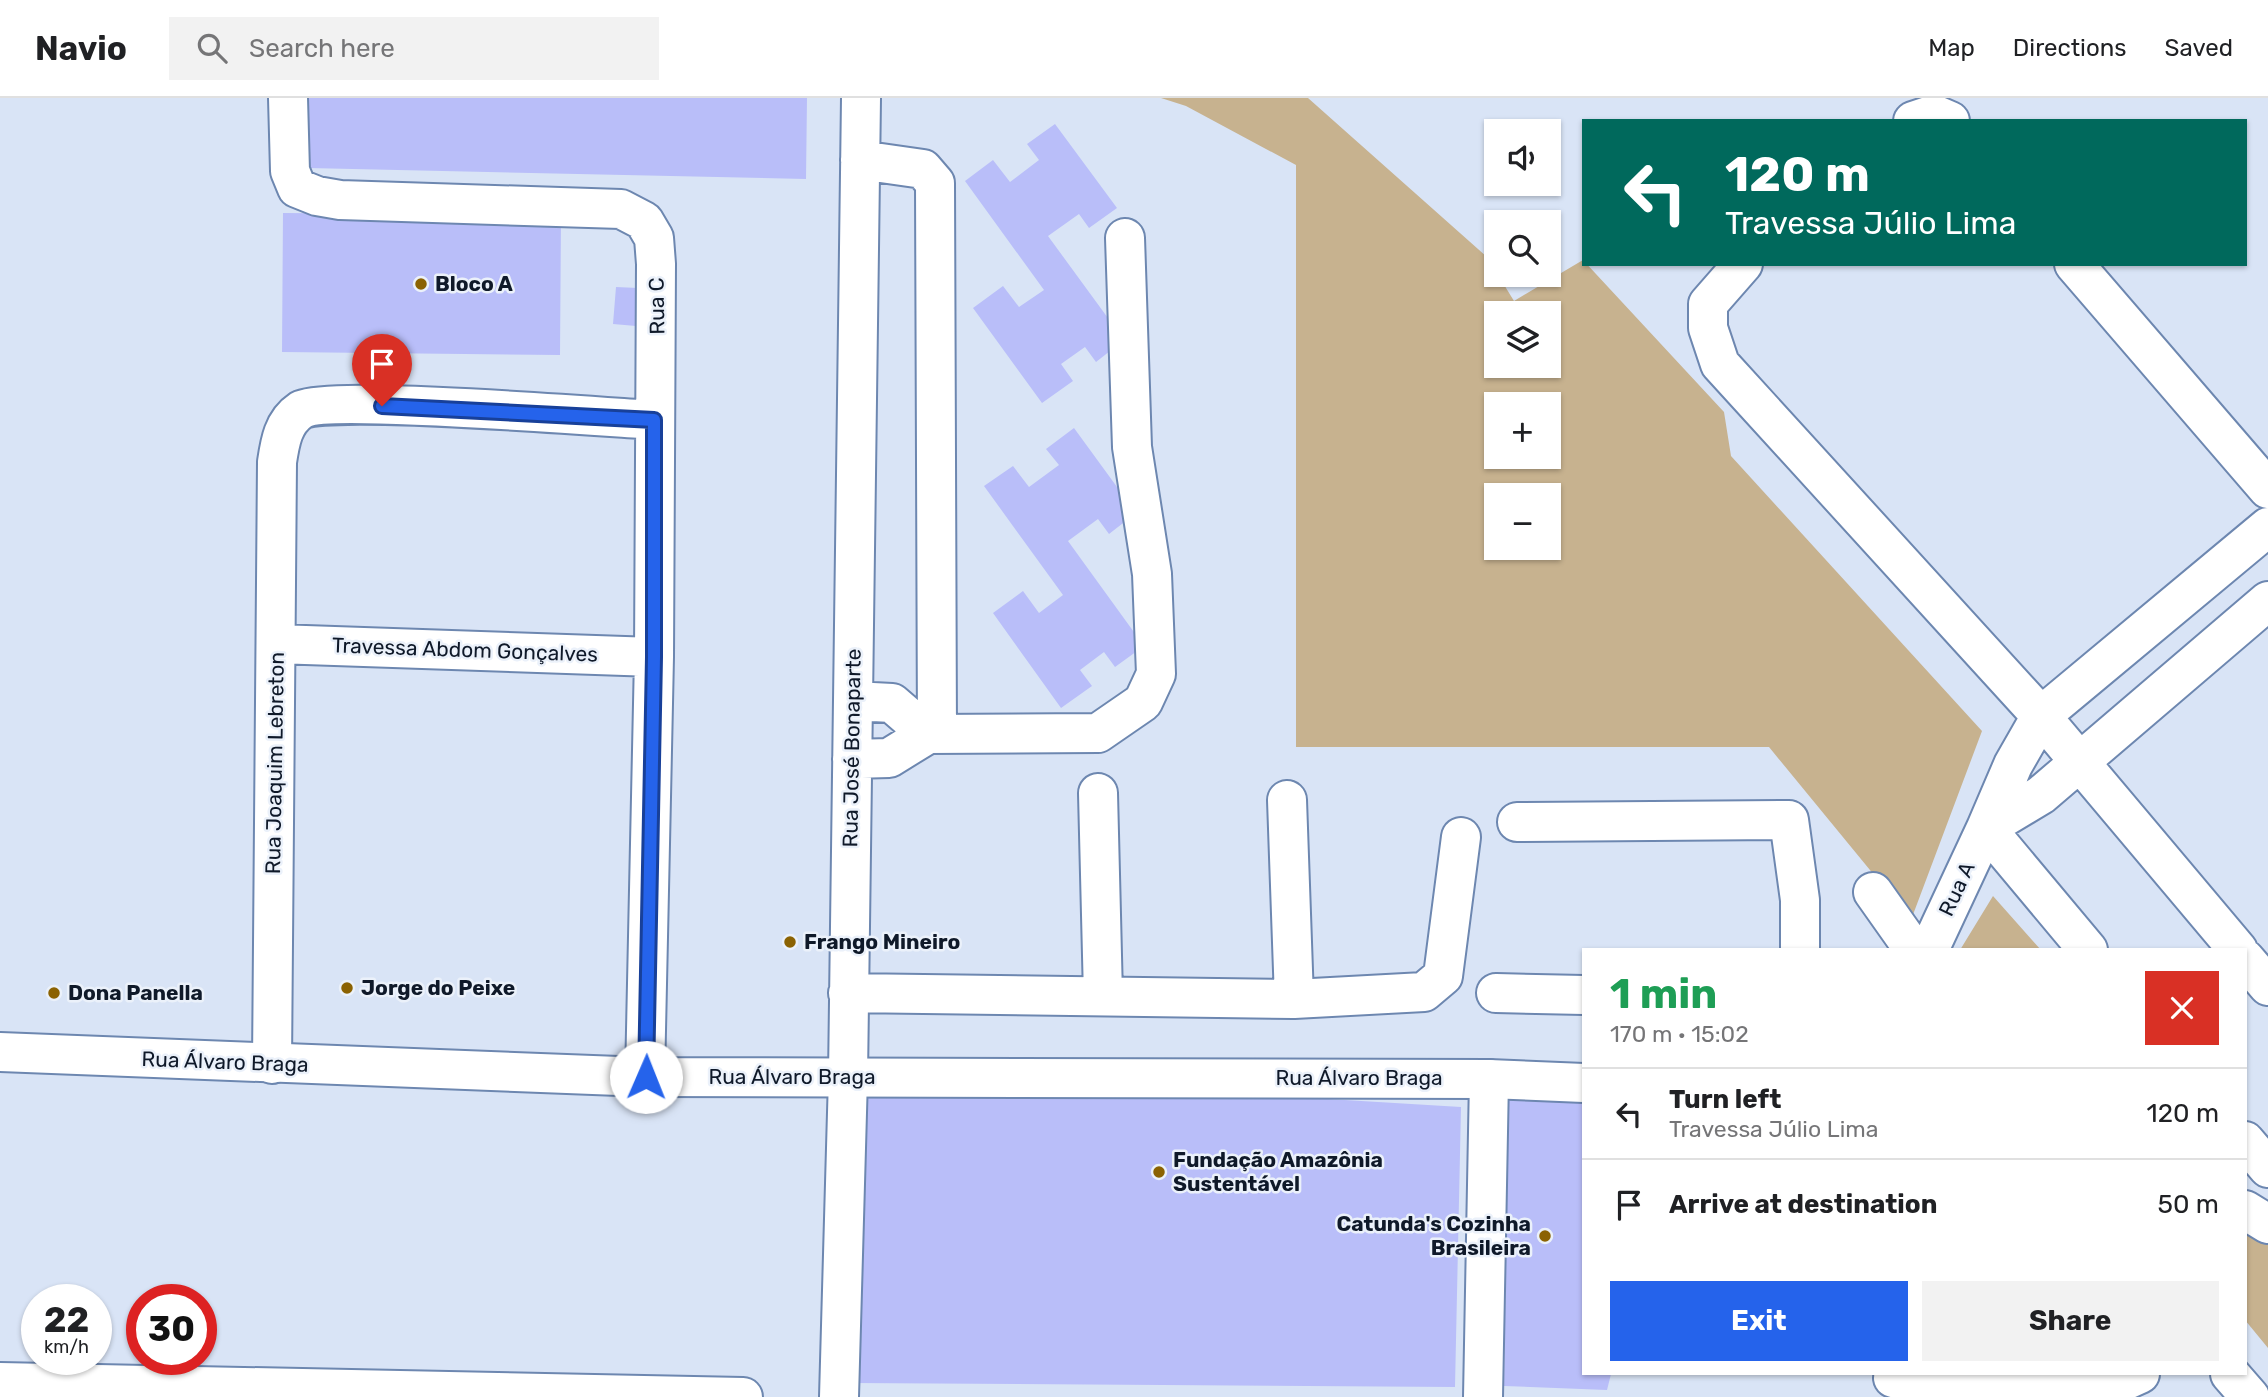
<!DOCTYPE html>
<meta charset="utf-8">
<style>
body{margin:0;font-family:Rubik,sans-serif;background:#f2f2f2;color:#202124;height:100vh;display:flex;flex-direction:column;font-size:26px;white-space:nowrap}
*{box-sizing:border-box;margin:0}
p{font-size:23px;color:#757577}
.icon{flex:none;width:38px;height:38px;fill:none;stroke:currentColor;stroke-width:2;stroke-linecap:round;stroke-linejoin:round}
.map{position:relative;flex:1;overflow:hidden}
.drawer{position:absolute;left:1582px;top:850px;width:665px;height:427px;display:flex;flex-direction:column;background:#fff;border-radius:0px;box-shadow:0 2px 5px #0004}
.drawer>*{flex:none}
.top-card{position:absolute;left:1582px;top:21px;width:665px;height:147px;border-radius:0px;box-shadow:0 2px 5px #0004;background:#00695c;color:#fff;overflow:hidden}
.tools{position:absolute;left:1484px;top:21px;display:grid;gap:14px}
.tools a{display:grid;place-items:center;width:77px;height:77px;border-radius:0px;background:#fff;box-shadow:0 2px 5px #0004;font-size:35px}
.speed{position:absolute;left:21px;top:1186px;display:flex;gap:14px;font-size:35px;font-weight:700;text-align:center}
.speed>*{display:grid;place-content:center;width:91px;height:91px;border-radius:50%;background:#fff;box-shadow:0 2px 5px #0004;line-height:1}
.speed small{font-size:18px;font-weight:400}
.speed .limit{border:10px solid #d22;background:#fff;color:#111}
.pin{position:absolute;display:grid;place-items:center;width:60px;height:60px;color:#fff;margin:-72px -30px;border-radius:50% 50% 50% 0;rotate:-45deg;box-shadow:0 0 7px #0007}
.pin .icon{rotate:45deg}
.me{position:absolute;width:77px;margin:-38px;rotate:1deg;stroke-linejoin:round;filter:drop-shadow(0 0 5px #0008)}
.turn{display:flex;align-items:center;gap:24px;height:147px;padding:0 28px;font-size:32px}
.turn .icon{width:91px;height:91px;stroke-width:2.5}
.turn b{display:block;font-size:49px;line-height:60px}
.round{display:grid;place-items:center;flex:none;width:74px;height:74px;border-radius:0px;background:#f2f2f2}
.summary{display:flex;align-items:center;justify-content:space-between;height:119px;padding:0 28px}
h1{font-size:42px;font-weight:700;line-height:52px;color:#1e9e55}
.action{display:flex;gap:14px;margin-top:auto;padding:14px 28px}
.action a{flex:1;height:80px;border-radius:0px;background:#2563eb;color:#fff;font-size:28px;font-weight:700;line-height:80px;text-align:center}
.action a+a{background:#f2f2f2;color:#202124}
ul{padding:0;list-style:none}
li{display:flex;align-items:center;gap:21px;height:91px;padding:0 28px;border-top:2px solid #e0e0e0}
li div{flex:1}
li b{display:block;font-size:26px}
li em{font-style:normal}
header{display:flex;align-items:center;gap:42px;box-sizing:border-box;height:98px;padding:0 35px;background:#fff;border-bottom:2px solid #e0e0e0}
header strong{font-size:33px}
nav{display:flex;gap:38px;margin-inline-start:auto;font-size:24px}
.search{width:490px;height:63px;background:#f2f2f2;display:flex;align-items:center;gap:18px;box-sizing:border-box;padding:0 24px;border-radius:0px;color:#757577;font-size:26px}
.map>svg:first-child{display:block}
</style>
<header>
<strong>Navio</strong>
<div class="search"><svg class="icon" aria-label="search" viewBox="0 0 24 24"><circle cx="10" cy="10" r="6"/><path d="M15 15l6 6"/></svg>Search here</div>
<nav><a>Map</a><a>Directions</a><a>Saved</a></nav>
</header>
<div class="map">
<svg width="2268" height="1299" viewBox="0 0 2268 1299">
<rect width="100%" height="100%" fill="#d9e4f6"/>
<path fill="#c7b28f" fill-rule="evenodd" d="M1161,0h147l179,159 27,44 69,-41 141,152 7,44 251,275 -71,189 -142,-173h-473v-582l-110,-59zM1496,215h53v53h-53zM1496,306h53v53h-53zM1496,397h53v53h-53z
M1993,798l48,54h-81z
M2245,1125l23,20v105l-23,-28z"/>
<path fill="#b9bef9" d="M309,0h498l-1,81 -498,-11z
M1055,26l62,84 -28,20 -10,-14 -31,22 76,104 -28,22 -11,-15 -24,17 12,17 -31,22 -69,-95 30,-22 16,21 25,-17 -79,-109 28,-21 17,22 29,-22 -12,-16z
M283,115l278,2 -1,140 -278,-3z
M616,189l22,1 -2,38 -23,-2z
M1074,330l62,85 -27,21 -11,-15 -30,22 76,105 -29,21 -11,-15 -24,18 12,16 -31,22 -68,-95 30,-22 16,22 24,-18 -79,-109 29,-20 16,21 30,-22 -13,-16z
M860,979l288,11 313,19 -6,280 -603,-4z
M1508,996l76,3v277h27l-4,16 -103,-4z"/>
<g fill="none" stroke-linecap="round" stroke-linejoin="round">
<defs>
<path id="minor" d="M288,0l2,73 7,17 20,8 23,4 281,9 23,12 10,17 2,26 -2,393 -9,420
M1913,23l21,-7 16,7
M860,62l63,9 12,14 2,551
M1743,166l-35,40v24l12,36 321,352 197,234
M2074,166l194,225
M2268,429l-227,189 -28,49 -27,63 55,-33 227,-194
M276,546l378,13
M853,603l39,2 36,31
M852,661l37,-1 39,-24 170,-1 45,-31 13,-28 -4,-100 -20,-127 -7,-209
M1098,695l5,203
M1287,702l7,199
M1517,724l272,-2 11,80v50
M1873,794l41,58
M1929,852l57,-122 102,122
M2245,861l23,27
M848,895l446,6 130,-7 19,-16 18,-139
M1496,895l88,2
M272,966l5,-602c3,-20 6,-40 24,-52 25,-15 304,7 353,10
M2245,1043l23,27
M2230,1276l20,23
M1893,1280l15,4 212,1 20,-9
M0,1284l743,15
M839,1299l9,-320 13,-979
M1483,1299l6,-318"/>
<path id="major" d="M0,954l645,25 844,2 95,4
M2245,1112l23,14"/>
</defs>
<use href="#minor" stroke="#6d87b0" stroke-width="42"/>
<use href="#major" stroke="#6d87b0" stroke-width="42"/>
<use href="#minor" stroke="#fff" stroke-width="38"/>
<use href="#major" stroke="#fff" stroke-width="38"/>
</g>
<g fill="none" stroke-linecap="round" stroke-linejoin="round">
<defs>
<path id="route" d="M382,308l272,14v237l-8,420"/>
</defs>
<use href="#route" stroke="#184099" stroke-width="18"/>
<use href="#route" stroke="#2563eb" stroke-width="12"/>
</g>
<g fill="#8b6202" stroke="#ebf1fa" stroke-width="2.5">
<circle cx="421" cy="186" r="7"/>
<circle cx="790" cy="844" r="7"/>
<circle cx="347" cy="890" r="7"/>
<circle cx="54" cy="895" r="7"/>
<circle cx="1159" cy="1074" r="7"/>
<circle cx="1545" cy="1138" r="7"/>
</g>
<g text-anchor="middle" stroke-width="5" stroke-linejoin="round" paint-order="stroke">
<g font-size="21" font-weight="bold" fill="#0f1929" stroke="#ebf1fa" text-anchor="start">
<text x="435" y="193">Bloco A</text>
<text x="804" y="851">Frango Mineiro</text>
<text x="361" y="897">Jorge do Peixe</text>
<text x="68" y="902">Dona Panella</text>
<text x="1173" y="1069">Fundação Amazônia<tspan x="1173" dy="24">Sustentável</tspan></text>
<text x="1531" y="1133" text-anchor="end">Catunda's Cozinha<tspan x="1531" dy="24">Brasileira</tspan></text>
</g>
<g font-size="21" fill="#0f1929" stroke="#ebf1fa">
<text transform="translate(657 208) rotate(-91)" y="7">Rua C</text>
<text transform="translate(465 552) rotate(2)" y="7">Travessa Abdom Gonçalves</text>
<text transform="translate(852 650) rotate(-89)" y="7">Rua José Bonaparte</text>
<text transform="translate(275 665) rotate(-89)" y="7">Rua Joaquim Lebreton</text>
<text transform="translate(1957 791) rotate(-65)" y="7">Rua A</text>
<text transform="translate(225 964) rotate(2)" y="7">Rua Álvaro Braga</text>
<text x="792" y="986">Rua Álvaro Braga</text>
<text x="1359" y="987">Rua Álvaro Braga</text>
</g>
</g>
</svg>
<div class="tools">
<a><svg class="icon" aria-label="sound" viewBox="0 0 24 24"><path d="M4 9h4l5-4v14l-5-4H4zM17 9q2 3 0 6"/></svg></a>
<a><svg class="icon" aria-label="search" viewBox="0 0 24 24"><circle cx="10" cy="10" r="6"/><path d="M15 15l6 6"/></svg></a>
<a><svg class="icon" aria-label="layers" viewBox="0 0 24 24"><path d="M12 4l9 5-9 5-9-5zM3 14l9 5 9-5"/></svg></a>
<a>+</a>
<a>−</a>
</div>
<div class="speed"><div>22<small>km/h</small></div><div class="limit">30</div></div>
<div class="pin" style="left:382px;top:308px;background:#d93025"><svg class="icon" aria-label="arrive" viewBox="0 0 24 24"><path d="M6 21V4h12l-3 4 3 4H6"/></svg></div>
<svg class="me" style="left:646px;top:979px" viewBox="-20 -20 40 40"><circle r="19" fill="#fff"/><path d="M0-13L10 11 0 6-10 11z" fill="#2563eb"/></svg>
<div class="top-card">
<div class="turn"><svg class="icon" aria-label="left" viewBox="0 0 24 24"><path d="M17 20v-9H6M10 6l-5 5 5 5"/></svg><div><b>120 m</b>Travessa Júlio Lima</div></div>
</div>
<section class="drawer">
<div class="summary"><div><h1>1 min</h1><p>170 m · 15:02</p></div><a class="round" style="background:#d93025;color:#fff"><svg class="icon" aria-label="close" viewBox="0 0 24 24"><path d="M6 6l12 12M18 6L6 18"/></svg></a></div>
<ul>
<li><svg class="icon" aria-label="left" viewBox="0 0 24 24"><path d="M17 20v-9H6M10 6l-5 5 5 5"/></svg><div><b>Turn left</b><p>Travessa Júlio Lima</p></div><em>120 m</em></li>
<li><svg class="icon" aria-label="arrive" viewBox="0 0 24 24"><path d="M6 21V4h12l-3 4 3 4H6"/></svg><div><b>Arrive at destination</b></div><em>50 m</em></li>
</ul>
<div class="action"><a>Exit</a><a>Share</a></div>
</section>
</div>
